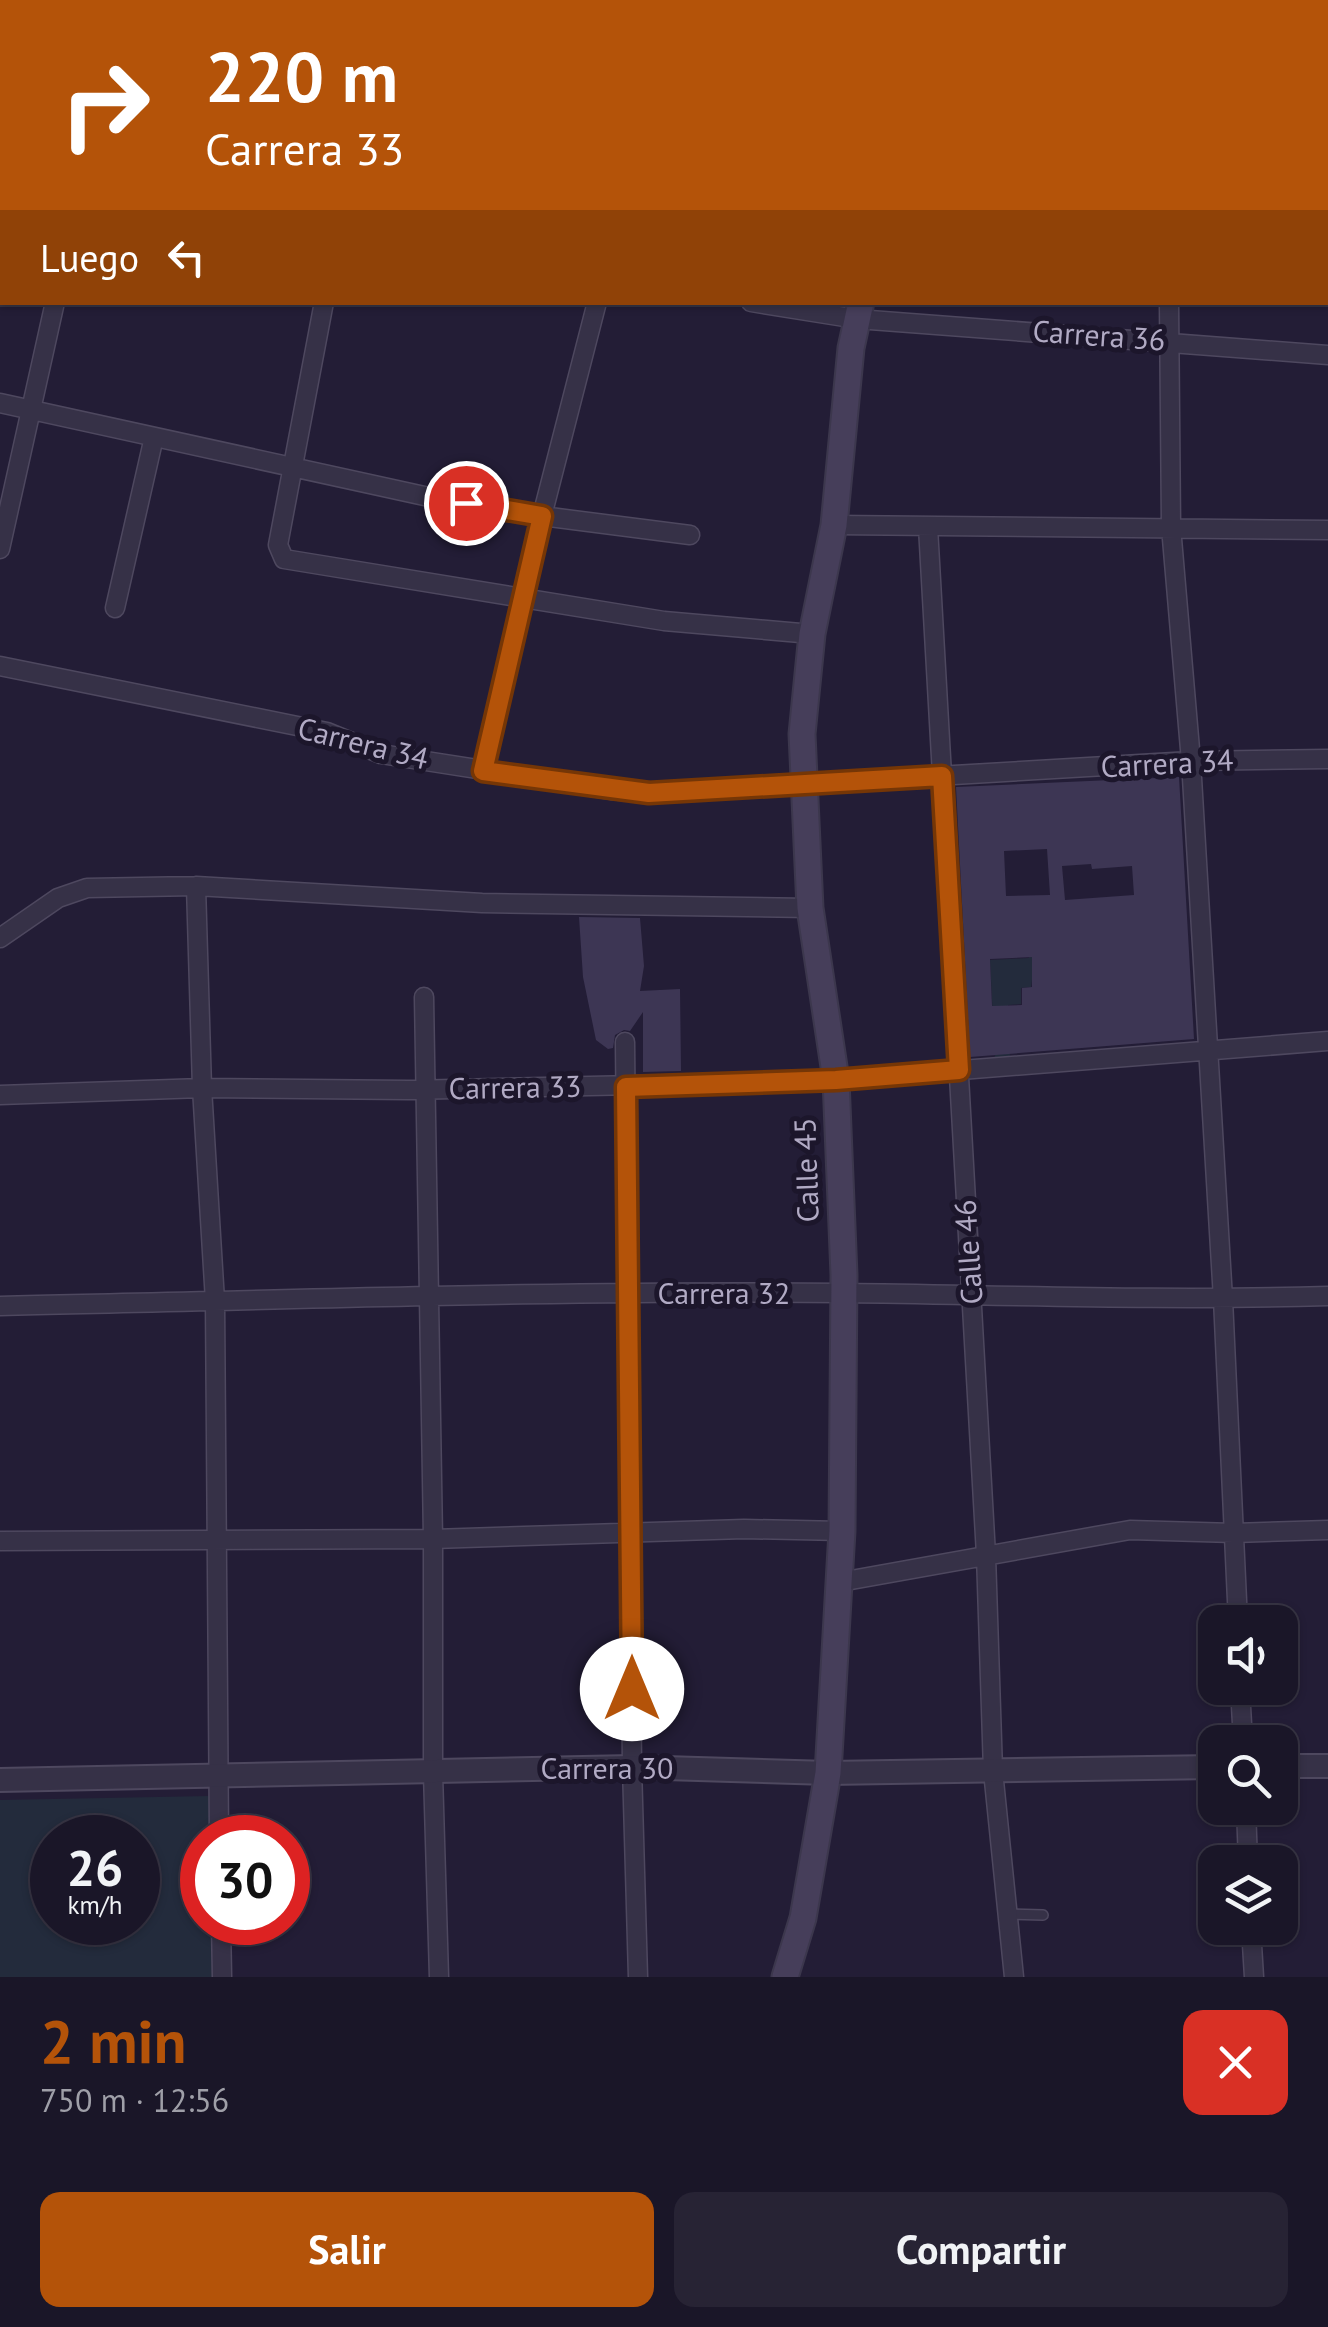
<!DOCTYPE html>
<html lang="es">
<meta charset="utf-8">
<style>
body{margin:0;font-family:"PT Sans",sans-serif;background:#272334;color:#f1f3f6;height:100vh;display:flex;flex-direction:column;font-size:38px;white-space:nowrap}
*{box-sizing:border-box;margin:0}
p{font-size:32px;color:#9f9fa8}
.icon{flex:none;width:55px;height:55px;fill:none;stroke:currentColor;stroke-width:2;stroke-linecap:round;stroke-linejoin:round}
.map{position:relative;height:1977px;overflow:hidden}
.panel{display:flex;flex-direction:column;background:#1a1628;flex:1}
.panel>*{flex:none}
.top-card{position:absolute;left:0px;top:0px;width:1330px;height:305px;box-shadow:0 2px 8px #0004,0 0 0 2px #383545;background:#b45309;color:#fff;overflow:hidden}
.tools{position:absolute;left:1198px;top:1605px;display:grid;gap:20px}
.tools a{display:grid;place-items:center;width:100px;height:100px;border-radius:20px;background:#1a1628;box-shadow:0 2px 8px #0004,0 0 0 2px #383545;font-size:50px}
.speed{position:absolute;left:30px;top:1815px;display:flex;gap:20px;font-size:50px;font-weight:700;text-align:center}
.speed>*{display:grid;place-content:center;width:130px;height:130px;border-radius:50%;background:#1a1628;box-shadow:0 2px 8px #0004,0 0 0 2px #383545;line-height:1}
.speed small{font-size:25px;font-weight:400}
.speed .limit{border:15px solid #d22;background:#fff;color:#111}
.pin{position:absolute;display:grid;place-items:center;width:85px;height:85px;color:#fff;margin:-42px;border:5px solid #fff;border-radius:50%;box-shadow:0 2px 10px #0007}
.me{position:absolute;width:110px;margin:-55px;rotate:0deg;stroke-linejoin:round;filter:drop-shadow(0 0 8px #0008)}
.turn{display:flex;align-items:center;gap:35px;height:210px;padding:0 40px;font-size:45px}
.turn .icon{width:130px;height:130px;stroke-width:2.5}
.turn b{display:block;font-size:70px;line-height:85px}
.then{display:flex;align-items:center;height:95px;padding:0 40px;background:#0003;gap:20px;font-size:38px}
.round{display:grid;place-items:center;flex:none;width:105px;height:105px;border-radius:20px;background:#272334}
.head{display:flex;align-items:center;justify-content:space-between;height:170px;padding:0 40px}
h1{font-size:60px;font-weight:700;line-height:75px;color:#b45309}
.button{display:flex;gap:20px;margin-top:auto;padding:20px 40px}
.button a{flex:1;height:115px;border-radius:20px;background:#b45309;color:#fff;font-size:40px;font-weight:700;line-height:115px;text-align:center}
.button a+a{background:#272334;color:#f1f3f6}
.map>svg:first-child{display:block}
</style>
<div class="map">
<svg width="1328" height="1977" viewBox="0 0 1328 1977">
<rect width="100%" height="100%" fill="#231d36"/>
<path fill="#232b3c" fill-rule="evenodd" d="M1029,946l22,33 -19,1 -1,7 -10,1v16l-13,1 2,54 -15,1 -5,-100 39,-2z
M210,1796l1,41 -9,1v84l11,1 1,54h-214v-177zM52,1838h86v84h-86z"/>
<path fill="#3d3654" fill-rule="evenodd" d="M1179,777l15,262 -224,18 -14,-270zM1047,849l3,46 -44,1 -2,-45zM1091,864l1,5 40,-3 2,29 -69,5 -3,-34zM1032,957v30l-10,1v17l-30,1 -2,-47z
M579,917l61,1 4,48 -4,25 40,-2 1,82 -38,1v-60l-13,19 -6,-1 -9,5 -2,13 -5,1 -12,-9 -13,-63z"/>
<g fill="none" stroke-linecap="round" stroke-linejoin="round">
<defs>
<path id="service" d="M1010,1914l33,1"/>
<path id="minor" d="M656,0v2
M1157,0v2
M125,2v-2
M392,2l1,-2
M1328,140v4
M324,302l-46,243 6,14 380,62 148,13
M751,302l106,17 471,36
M1169,302l2,225 20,234 32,538 15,323
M0,403l429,94 113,19 148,19
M834,525l494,5
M928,527l58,1028 7,216 21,206
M0,549l55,-247
M115,608l39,-171
M0,666l327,66 54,22 230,36 38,3 542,-32 137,-2
M483,771l59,-255 55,-214
M196,886l6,202 13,213 4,537
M0,938l58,-40 29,-10 109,-2 286,17 328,5
M424,997l9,542v234l6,204
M625,1042l7,725 6,210
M0,1095l202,-7 206,2 415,-9 505,-40
M0,1306c282,-6 564,-16 845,-13 161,2 322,8 483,3
M0,1541l433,-2 311,-10 98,2
M840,1582l290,-52 104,3 94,-3
M1240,1688l3,54
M1246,1808l2,54
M221,1922l1,55
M1251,1928l3,49"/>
<path id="tertiary" d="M610,0l8,2
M574,2l9,-2
M0,130h2
M1280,1766h48
M0,1780l632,-13 196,6 387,-6"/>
<path id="secondary" d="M976,2l2,-2
M785,1977l18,-59 25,-145 14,-242 2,-256 -8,-195 -26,-172 -8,-174 10,-100 22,-109 17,-177 10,-46"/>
</defs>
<use href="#service" stroke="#4e485f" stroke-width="12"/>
<use href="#minor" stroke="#4e485f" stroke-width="21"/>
<use href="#tertiary" stroke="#4e485f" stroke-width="26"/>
<use href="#secondary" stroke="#3c374d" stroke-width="29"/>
<use href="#service" stroke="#363147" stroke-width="9"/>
<use href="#minor" stroke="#363147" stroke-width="18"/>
<use href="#tertiary" stroke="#363147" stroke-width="22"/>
<use href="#secondary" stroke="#463e5a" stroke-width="25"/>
</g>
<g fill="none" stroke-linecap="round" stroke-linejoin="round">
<defs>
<path id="route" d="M466,503l76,13 -59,255 166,22 293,-17 17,294 -123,10 -210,7 6,602"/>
</defs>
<use href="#route" stroke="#753606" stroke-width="25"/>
<use href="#route" stroke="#b45309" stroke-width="18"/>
</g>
<g text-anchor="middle" stroke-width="10" stroke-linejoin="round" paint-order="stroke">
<g font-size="30" fill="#b1aac4" stroke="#1c162b">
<text transform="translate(1099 336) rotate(4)" y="10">Carrera 36</text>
<text transform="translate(363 744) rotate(14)" y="10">Carrera 34</text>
<text transform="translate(1167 764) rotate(-3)" y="10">Carrera 34</text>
<text transform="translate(515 1088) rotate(-1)" y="10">Carrera 33</text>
<text transform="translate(807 1170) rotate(-92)" y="10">Calle 45</text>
<text transform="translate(969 1252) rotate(-94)" y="10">Calle 46</text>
<text x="724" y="1304">Carrera 32</text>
<text x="607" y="1779">Carrera 30</text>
</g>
</g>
</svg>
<div class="tools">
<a><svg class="icon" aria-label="sound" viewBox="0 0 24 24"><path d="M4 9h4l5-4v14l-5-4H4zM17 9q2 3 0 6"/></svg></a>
<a><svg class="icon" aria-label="search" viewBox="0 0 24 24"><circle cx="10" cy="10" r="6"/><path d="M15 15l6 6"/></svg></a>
<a><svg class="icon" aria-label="layers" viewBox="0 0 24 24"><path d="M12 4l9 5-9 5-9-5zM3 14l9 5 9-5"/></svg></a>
</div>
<div class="speed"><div>26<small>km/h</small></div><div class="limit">30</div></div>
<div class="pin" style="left:466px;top:503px;background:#d93025"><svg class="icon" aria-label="arrive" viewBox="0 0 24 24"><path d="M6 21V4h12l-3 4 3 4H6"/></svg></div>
<svg class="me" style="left:632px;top:1689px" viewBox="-20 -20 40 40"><circle r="19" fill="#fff"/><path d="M0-13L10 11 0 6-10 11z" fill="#b45309"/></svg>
<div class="top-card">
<div class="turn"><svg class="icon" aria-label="right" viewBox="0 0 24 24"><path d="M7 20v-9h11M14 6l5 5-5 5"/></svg><div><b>220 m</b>Carrera 33</div></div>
<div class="then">Luego<svg class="icon" aria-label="left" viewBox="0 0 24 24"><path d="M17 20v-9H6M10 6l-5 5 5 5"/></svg></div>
</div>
</div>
<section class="panel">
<div class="head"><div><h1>2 min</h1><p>750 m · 12:56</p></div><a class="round" style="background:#d93025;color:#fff"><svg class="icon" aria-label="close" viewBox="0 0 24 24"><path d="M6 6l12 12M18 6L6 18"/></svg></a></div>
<div class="button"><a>Salir</a><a>Compartir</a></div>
</section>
